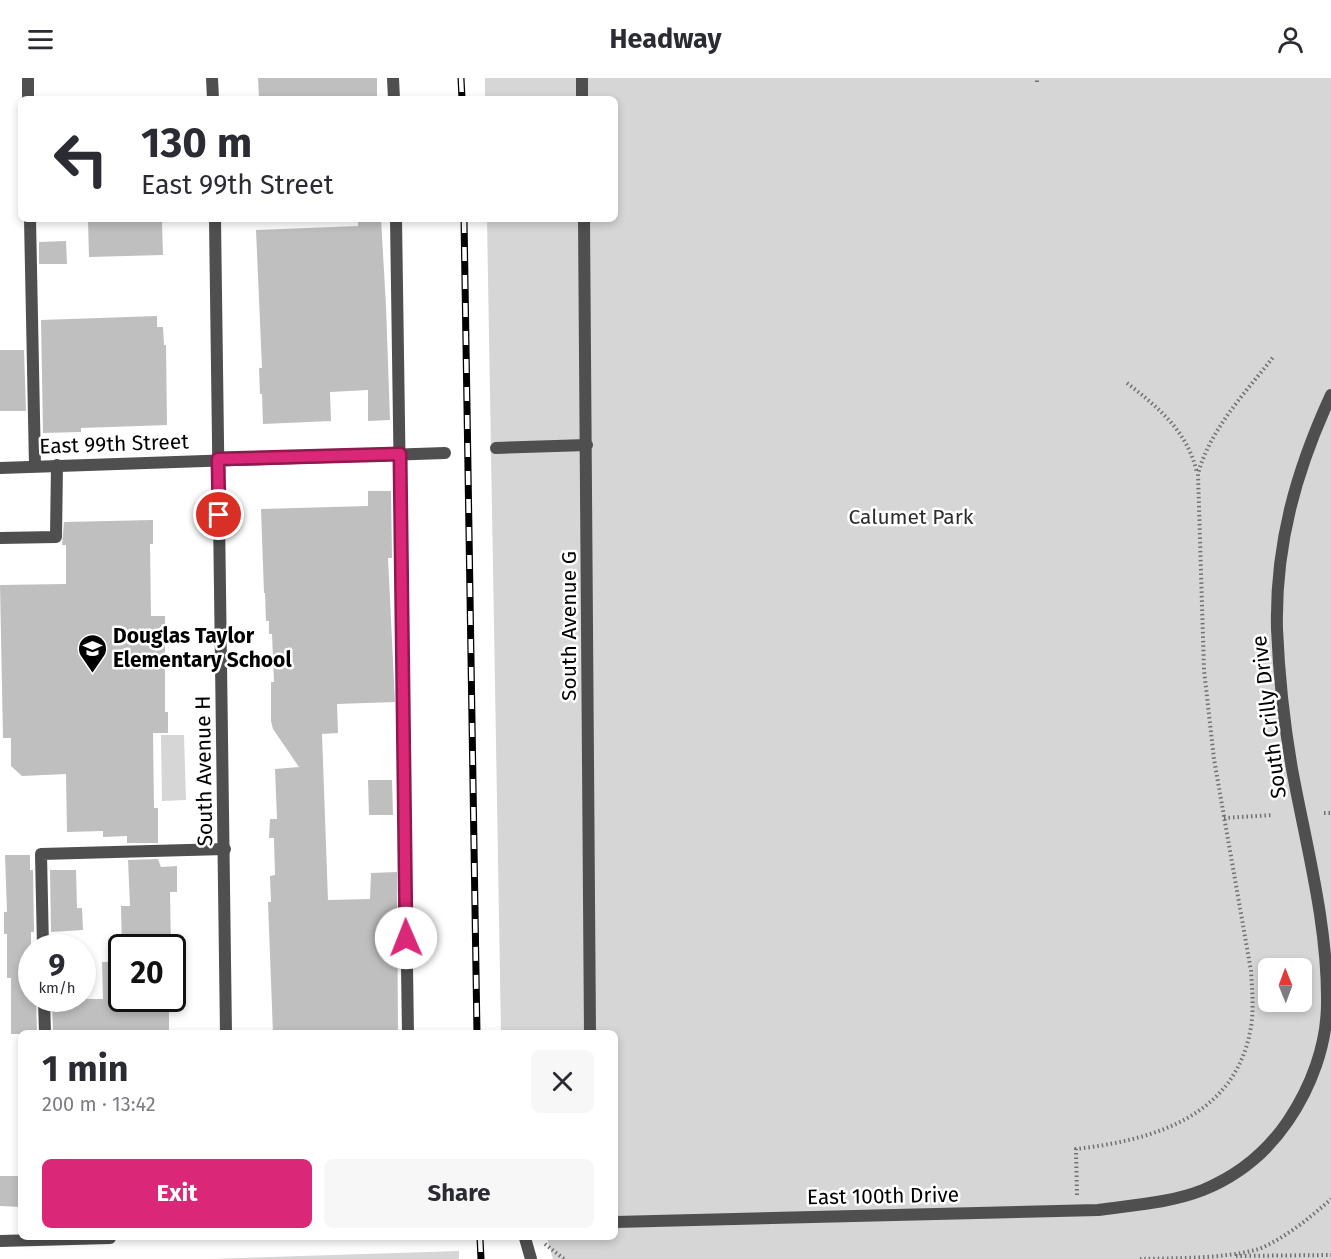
<!DOCTYPE html>
<meta charset="utf-8">
<style>
body{margin:0;font-family:"Fira Sans",sans-serif;background:#f7f7f7;color:#2b2b33;height:100vh;display:flex;flex-direction:column;font-size:22px;white-space:nowrap}
*{box-sizing:border-box;margin:0}
p{font-size:20px;color:#7c7c81}
.icon{flex:none;width:33px;height:33px;fill:none;stroke:currentColor;stroke-width:2;stroke-linecap:round;stroke-linejoin:round}
.map{position:relative;flex:1;overflow:hidden}
.side{position:absolute;left:18px;top:952px;width:600px;height:210px;display:flex;flex-direction:column;background:#fff;border-radius:9px;box-shadow:0 3px 9px #0003}
.side>*{flex:none}
.banner{position:absolute;left:18px;top:18px;width:600px;height:126px;border-radius:9px;box-shadow:0 3px 9px #0003;background:#fff;color:#2b2b33;overflow:hidden}
.needle{width:39px;rotate:359deg}
.buttons{position:absolute;left:1258px;top:880px;display:grid;gap:12px}
.buttons a{display:grid;place-items:center;width:54px;height:54px;border-radius:9px;background:#fff;box-shadow:0 3px 9px #0003;font-size:30px}
.speed{position:absolute;left:18px;top:856px;display:flex;gap:12px;font-size:30px;font-weight:700;text-align:center}
.speed>*{display:grid;place-content:center;width:78px;height:78px;border-radius:50%;background:#fff;box-shadow:0 3px 9px #0003;line-height:1}
.speed small{font-size:15px;font-weight:400}
.speed .limit{border:3px solid #111;border-radius:9px;background:#fff;color:#111}
.pin{position:absolute;display:grid;place-items:center;width:51px;height:51px;color:#fff;margin:-26px;border:3px solid #fff;border-radius:50%;box-shadow:0 2px 6px #0007}
.me{position:absolute;width:66px;margin:-33px;rotate:359deg;stroke-linejoin:round;filter:drop-shadow(0 0 4px #0008)}
.turn{display:flex;align-items:center;gap:21px;height:126px;padding:0 24px;font-size:27px}
.turn .icon{width:78px;height:78px;stroke-width:2.5}
.turn b{display:block;font-size:42px;line-height:51px}
.round{display:grid;place-items:center;flex:none;width:63px;height:63px;border-radius:9px;background:#f7f7f7}
.overview{display:flex;align-items:center;justify-content:space-between;height:102px;padding:0 24px}
h1{font-size:36px;font-weight:700;line-height:45px}
.button{display:flex;gap:12px;margin-top:auto;padding:12px 24px}
.button a{flex:1;height:69px;border-radius:9px;background:#db2777;color:#fff;font-size:24px;font-weight:700;line-height:69px;text-align:center}
.button a+a{background:#f7f7f7;color:#2b2b33}
header{display:flex;justify-content:space-between;align-items:center;height:78px;padding:0 24px;background:#fff;font-size:27px;font-weight:700}
.map>svg:first-child{display:block}
</style>
<header><svg class="icon" aria-label="menu" viewBox="0 0 24 24"><path d="M4 6h16M4 12h16M4 18h16"/></svg>Headway<svg class="icon" aria-label="person" viewBox="0 0 24 24"><circle cx="12" cy="8" r="4"/><path d="M4 21q1-7 8-7t8 7"/></svg></header>
<div class="map">
<svg width="1331" height="1181" viewBox="0 0 1331 1181">
<rect width="100%" height="100%" fill="#fff"/>
<path fill="#d6d6d6" fill-rule="evenodd" d="M485,0h846v1181h-778l-6,-21h68v-204l-114,-1 -14,-814h128v-120h-130zM1269,891h33v33h-33z
M161,657h23l2,65 -24,1z
M459,1173v8h-248z"/>
<path fill="#bfbfbf" d="M258,0h119v21h-118z
M358,141h23l5,87 4,114 -22,1v-31l-38,2 1,29 -68,3 -1,-30h-2l-1,-26h3l-6,-138 102,-4z
M162,143l1,34 -74,2 -1,-35z
M66,163l1,23h-28v-22z
M157,238v11h6l1,18h2l1,80 -86,3v4l-38,1 -2,-113z
M0,272h24l2,61h-26z
M368,413h23l1,67h-4l7,144 -58,2 1,29 -16,1 6,166 42,-1 1,-26 26,-1 1,160 -125,2 -5,-132h3l-1,-26 5,-1 -1,-37h-5l1,-19h7l-2,-50 24,-2 -26,-38 -2,-8v-39h3l-2,-48h-3v-13h-3l-1,-28h-1l-3,-84 107,-3z
M153,442v24h-3l1,72h14v96h3v21h-15l1,75h4v35h-31v-7l-24,1v-6l-36,1 -1,-58 -44,2 -11,-10v-28h-8l-3,-153 66,-1v-39h-4l2,-23z
M368,702h24l1,35h-24z
M5,777h25v15h3l1,62h-3v65l5,2 1,35h-26v-56h-4v-44h-3v-22h3z
M158,781l3,8 16,-1v26h-7l1,56h-49l-1,-42h9l-2,-46z
M50,792h26l1,38h5l1,22 -32,2z
M122,883v38h47v35h-116l-1,-35h51l-1,-37z
M0,1098h21v31l-21,-1z"/>
<g fill="none" stroke-linecap="round" stroke-linejoin="round">
<path stroke="#717171" stroke-width="4" stroke-dasharray="1.5 3" stroke-linecap="butt" d="M1037,4v-4
M1127,305c32,25 61,49 70,90
M1324,735h7
M1224,740l49,-3
M1077,1117l-1,-46c77,-9 160,-32 175,-122 3,-19 1,-37 0,-56l-37,-212 -10,-89 -6,-196c12,-45 48,-82 76,-118
M545,1166l19,15
M1236,1178l95,-1
M1140,1181c37,-1 83,0 119,-10 26,-11 51,-31 72,-50"/>
<path stroke="#4f4f4f" stroke-width="12" d="M28,0v21
M393,0l1,21
M30,141l5,247
M396,141l12,815
M0,460l56,-1 1,-72
M43,870l-2,-94 184,-5
M44,921l1,35"/>
<path stroke="#4f4f4f" stroke-width="12" d="M212,0l1,21
M582,0v21
M215,141l11,815
M584,141l6,815
M496,370l91,-3
M0,390l445,-15
M615,1144l483,-12c35,-5 72,-7 105,-20 34,-14 64,-38 85,-69 23,-34 39,-76 39,-118 1,-78 -21,-158 -35,-234 -8,-46 -13,-93 -15,-140 -2,-84 19,-158 54,-234
M525,1160l6,21
M0,1163l110,-3"/>
<defs>
<path id="rail" d="M461,0l1,21
M464,141l13,815
M480,1160l1,21"/>
</defs>
<use href="#rail" stroke="#000" stroke-width="7"/>
<use href="#rail" stroke="#fff" stroke-width="4.5" stroke-dasharray="14" stroke-linecap="butt"/>
</g>
<g fill="none" stroke-linecap="round" stroke-linejoin="round">
<defs>
<path id="route" d="M219,437l-1,-56 182,-5 6,484"/>
</defs>
<use href="#route" stroke="#8e194d" stroke-width="15"/>
<use href="#route" stroke="#db2777" stroke-width="10"/>
</g>
<defs>
<symbol id="school-pin" viewBox="-11 -11 22 30"><path d="M0 17L-7.5 6A9.5 9.5 0 1 1 7.5 6Z" fill="#000" stroke="#fff"/><path d="M0-5L7-2L0 1L-7-2ZM-4 1L0 2.5L4 1V4Q0 6-4 4Z" fill="#fff"/></symbol>
</defs>
<g fill-rule="evenodd">
<use href="#school-pin" x="76" y="554" width="33" height="45"/>
</g>
<g text-anchor="middle" stroke-width="5" stroke-linejoin="round" paint-order="stroke">
<g font-size="21" fill="#000" stroke="#fff">
<text transform="translate(114 366) rotate(-2)" y="7">East 99th Street</text>
<text transform="translate(569 548) rotate(-90)" y="7">South Avenue G</text>
<text transform="translate(1269 639) rotate(-97)" y="7">South Crilly Drive</text>
<text transform="translate(204 693) rotate(-91)" y="7">South Avenue H</text>
<text transform="translate(883 1118) rotate(-1)" y="7">East 100th Drive</text>
</g>
<g font-size="21" fill="#2d2d2d" stroke="#fff">
<text x="911" y="446">Calumet Park</text>
</g>
<g font-size="21" font-weight="bold" fill="#000" stroke="#fff" text-anchor="start">
<text x="113" y="565">Douglas Taylor<tspan x="113" dy="24">Elementary School</tspan></text>
</g>
</g>
</svg>
<div class="buttons">
<a><svg class="needle" viewBox="-14 -14 28 28"><path d="M0-13l5 13h-10z" fill="#e53935"/><path d="M0 13l5-13h-10z" fill="#7c7c81"/></svg></a>
</div>
<div class="speed"><div>9<small>km/h</small></div><div class="limit">20</div></div>
<div class="pin" style="left:219px;top:437px;background:#d93025"><svg class="icon" aria-label="arrive" viewBox="0 0 24 24"><path d="M6 21V4h12l-3 4 3 4H6"/></svg></div>
<svg class="me" style="left:406px;top:860px" viewBox="-20 -20 40 40"><circle r="19" fill="#fff"/><path d="M0-13L10 11 0 6-10 11z" fill="#db2777"/></svg>
<div class="banner">
<div class="turn"><svg class="icon" aria-label="left" viewBox="0 0 24 24"><path d="M17 20v-9H6M10 6l-5 5 5 5"/></svg><div><b>130 m</b>East 99th Street</div></div>
</div>
<section class="side">
<div class="overview"><div><h1>1 min</h1><p>200 m · 13:42</p></div><a class="round"><svg class="icon" aria-label="close" viewBox="0 0 24 24"><path d="M6 6l12 12M18 6L6 18"/></svg></a></div>
<div class="button"><a>Exit</a><a>Share</a></div>
</section>
</div>
